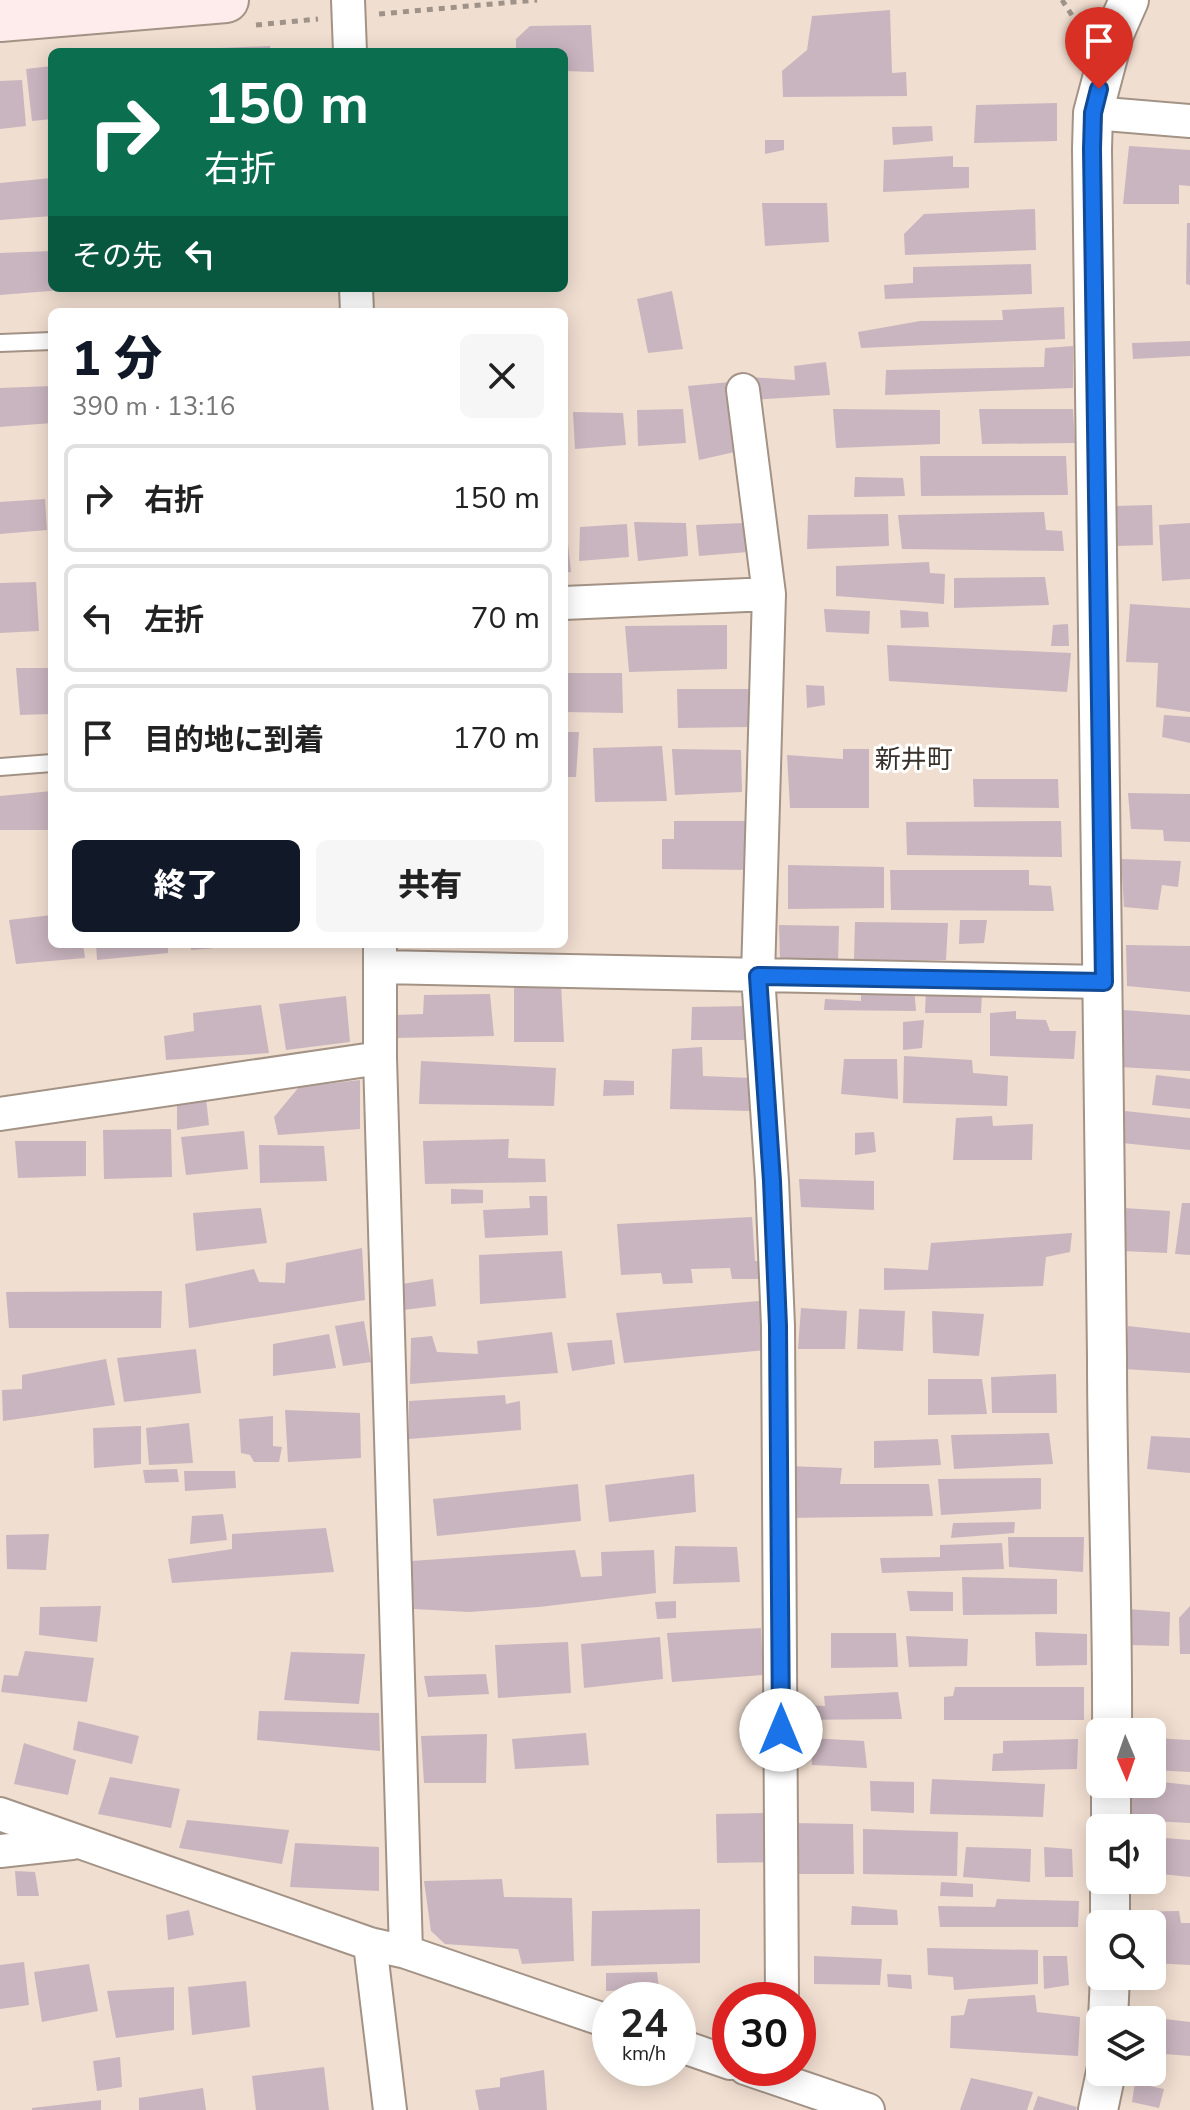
<!DOCTYPE html>
<html lang="ja">
<meta charset="utf-8">
<style>
body{margin:0;font-family:"Nunito Sans","Noto Sans JP",sans-serif;background:#f6f6f6;color:#222;height:100vh;display:flex;flex-direction:column;font-size:30px;white-space:nowrap}
*{box-sizing:border-box;margin:0}
p{font-size:26px;color:#767676}
.icon{flex:none;width:44px;height:44px;fill:none;stroke:currentColor;stroke-width:2;stroke-linecap:round;stroke-linejoin:round}
.map{position:relative;flex:1;overflow:hidden}
.panel{position:absolute;left:48px;top:308px;width:520px;height:640px;display:flex;flex-direction:column;background:#fff;border-radius:12px;box-shadow:0 4px 20px #0003}
.panel>*{flex:none}
.top-card{position:absolute;left:48px;top:48px;width:520px;height:244px;border-radius:12px;box-shadow:0 4px 20px #0003;background:#0b6e4f;color:#fff;overflow:hidden}
.needle{width:52px;rotate:178deg}
.buttons{position:absolute;left:1086px;top:1718px;display:grid;gap:16px}
.buttons a{display:grid;place-items:center;width:80px;height:80px;border-radius:12px;background:#fff;box-shadow:0 4px 20px #0003;font-size:40px}
.speed{position:absolute;left:592px;top:1982px;display:flex;gap:16px;font-size:40px;font-weight:700;text-align:center}
.speed>*{display:grid;place-content:center;width:104px;height:104px;border-radius:50%;background:#fff;box-shadow:0 4px 20px #0003;line-height:1}
.speed small{font-size:20px;font-weight:400}
.speed .limit{border:12px solid #d22;background:#fff;color:#111}
.pin{position:absolute;display:grid;place-items:center;width:68px;height:68px;color:#fff;margin:-82px -34px;border-radius:50% 50% 50% 0;rotate:-45deg;box-shadow:0 0 8px #0007}
.pin .icon{rotate:45deg}
.me{position:absolute;width:88px;margin:-44px;rotate:0deg;stroke-linejoin:round;filter:drop-shadow(0 0 6px #0008)}
.turn{display:flex;align-items:center;gap:28px;height:168px;padding:0 24px;font-size:36px}
.turn .icon{width:104px;height:104px;stroke-width:2.5}
.turn b{display:block;font-size:56px;line-height:68px}
.then{display:flex;align-items:center;height:76px;padding:0 24px;background:#0003;gap:16px;font-size:30px}
.round{display:grid;place-items:center;flex:none;width:84px;height:84px;border-radius:12px;background:#f6f6f6}
.summary{display:flex;align-items:center;justify-content:space-between;height:136px;padding:0 24px}
h1{font-size:48px;font-weight:800;line-height:60px;color:#111827}
.cta{display:flex;gap:16px;margin-top:auto;padding:16px 24px}
.cta a{flex:1;height:92px;border-radius:12px;background:#111827;color:#fff;font-size:32px;font-weight:800;line-height:92px;text-align:center}
.cta a+a{background:#f6f6f6;color:#222}
ul{padding:0;list-style:none}
li{display:flex;align-items:center;gap:24px;height:108px;margin:0 16px 12px;padding:0 8px;border:4px solid #e0e0e0;border-radius:12px}
li div{flex:1}
li b{display:block;font-size:30px}
li em{font-style:normal}
.map>svg:first-child{display:block}
</style>
<div class="map">
<svg width="1190" height="2110" viewBox="0 0 1190 2110">
<rect width="100%" height="100%" fill="#f0ded0"/>
<path fill="#c9b5bf" d="M890,10l2,63 14,-1 1,24 -124,1 -1,-26 25,-21 5,-34z
M591,25l3,47 -30,-1v-19h-48v-13l14,-13z
M270,46l1,6h-73v-3z
M52,66v53l-20,2 -6,-52z
M22,80l4,46 -26,3v-48z
M1057,103v38l-83,2 2,-38z
M932,126l1,15 -40,4 -1,-18z
M765,140h19v10l-19,4z
M1129,146l61,4v36l-11,-1v19h-56z
M953,156v11h16v21l-86,4 1,-32z
M52,178v38l-52,4v-37z
M762,203h65l2,39 -64,4z
M1035,209l1,41 -131,5 -1,-21 20,-20z
M1187,223h3v62l-4,-1z
M52,251v37h10v2l-62,5v-42z
M1031,264l1,30 -147,5 -1,-14 29,-2v-16z
M672,291l11,58 -35,4 -11,-54z
M1064,307l1,32 -204,9 -3,-16 62,-11 83,-1 -1,-10z
M1190,341v15l-57,3 -1,-16z
M1073,346v42l-188,7 1,-25 158,-3 1,-19z
M826,362l4,33 -78,5 -1,-23 44,3 -1,-14z
M730,382l9,69 -40,9 -11,-74z
M52,386v37l-52,4v-39z
M683,409l3,34 -48,3 -1,-36z
M833,409l107,1v34l-104,4z
M979,409h94l2,34 -93,1z
M573,412l50,1 3,32 -51,4z
M920,456h146l2,39 -147,1z
M855,477l48,1 2,18 -51,1z
M45,499l2,31 -47,4v-32z
M1152,505l1,40 -38,1 -1,-40z
M1044,512l2,18 16,1 2,20 -162,-2 -4,-34z
M888,514l1,32 -82,3 1,-34z
M634,522l52,1 2,33 -50,5z
M744,523l4,29 -49,4 -3,-31z
M1190,523v56l-28,2 -3,-56z
M564,524h2l5,48 -7,1z
M627,524l2,33 -50,4 1,-34z
M929,562l1,11 15,1 -1,30 -108,-8v-30z
M1045,577l4,28 -95,3v-30z
M36,582l3,49 -39,2v-50z
M1130,604l60,4v104l-34,-5 2,-44 -32,-1z
M824,609l46,2 -1,23 -43,-2z
M900,610l28,2 1,15 -28,1z
M1068,624l1,22h-18l2,-21z
M727,625v44l-98,3 -4,-46z
M887,645l184,8 -4,39 -178,-11z
M16,668h36v46l-32,1z
M564,673h58l1,40 -58,-1z
M806,685l18,1 1,19 -18,3z
M677,689h72l-1,38 -70,1z
M1164,715l26,2v26l-28,-6z
M564,732h15l-3,45h-12z
M662,746l5,55 -72,1 -2,-54z
M672,749l69,1 1,42 -67,3z
M843,749h26v59h-79l-3,-53 56,4z
M973,779h85l1,29 -85,-1z
M52,791v39h-52v-34z
M1128,793l62,1v48l-26,-1 -1,-11 -32,-1z
M674,821h78v49l-90,-1v-30h12z
M1061,821l1,36 -155,-2 -1,-33z
M1121,859l60,2 -3,26 -16,-2 -4,25 -34,-3z
M788,865l96,2v41l-96,1z
M890,870h139v15l22,1 3,25 -163,-1z
M52,915v29h31l2,14 -69,6 -7,-44z
M960,920h27l-3,23 -25,1z
M855,922l93,1 -2,37 -92,1z
M779,925l60,1 -1,36 -58,-3z
M96,944h72v9l-71,7z
M191,944h48v2l-48,4z
M1126,945l64,1v46l-63,-6z
M561,984l3,58h-50v-57z
M914,987l2,24 -92,-1 1,-11 36,2v-10z
M926,990l56,1 -1,22h-56z
M490,994l4,42 -98,2 -1,-23 28,-1 1,-19z
M346,996l4,46 -64,8 -7,-46z
M261,1005l8,48 -103,7 -2,-24 30,-5 -1,-18z
M750,1006l-1,34h-58l1,-33z
M1123,1010l67,5v56l-71,-4z
M1016,1011v8l30,1 4,11h26l-2,28 -84,-3v-43z
M924,1020l-2,28 -19,2v-28z
M702,1047l1,29 49,2v33l-82,-2 2,-60z
M904,1056l68,4 1,13 35,3 -1,30 -104,-3z
M844,1059h53l1,40 -57,-5z
M421,1061l135,7 -2,38 -135,-2z
M1156,1075l34,4v30l-38,-4z
M360,1080v49l-82,6 -4,-18 25,-30z
M604,1080l30,1v14l-31,1z
M206,1098l3,27 -32,5v-28z
M1125,1111l65,7v32l-68,-7z
M992,1116l1,10 40,-2 -1,36h-79l3,-42z
M171,1129l1,48 -68,2 -1,-49z
M244,1131l4,38 -62,6 -5,-38z
M874,1132l2,20 -21,3v-22z
M509,1139l-1,19 37,1 1,23 -121,2 -2,-43z
M15,1141h71v35l-68,2z
M259,1145l65,1 3,35 -67,2z
M799,1179l75,2v29l-73,-3z
M451,1189l32,1v13l-32,1z
M529,1196h18l1,39 -63,3 -2,-28 47,-2z
M1182,1203h8v52l-15,-1z
M261,1208l6,35 -71,8 -3,-38z
M1124,1208l46,3 -3,42 -45,-2z
M752,1217l3,44h12l2,18h-37l-2,-11 -39,1 2,14 -30,1 -2,-11 -40,2 -4,-51z
M1072,1233l-2,19 -24,5 -3,29 -159,4v-22l44,2 3,-27z
M362,1248l3,52 -176,28 -4,-44 69,-15 5,13 26,1 1,-20z
M562,1251l4,47 -86,6 -1,-49z
M433,1279l3,27 -33,4 -1,-26z
M162,1291l-1,37h-152l-3,-36z
M759,1301l7,49 -142,13 -8,-50z
M801,1308l46,3 -2,38h-47z
M859,1309l46,2 -2,40 -46,-2z
M932,1311l52,3 -5,42 -46,-3z
M364,1321l7,41 -28,4 -8,-40z
M1128,1326l62,7v40l-66,-4z
M552,1332l6,41 -148,11 1,-46 21,-2 5,16 41,2 -1,-13z
M329,1334l7,34 -63,8v-32z
M612,1340l3,24 -43,7 -5,-28z
M196,1349l5,44 -77,9 -7,-44z
M106,1359l9,46 -112,16 -1,-31 20,-1v-14z
M1056,1374l1,39h-65l-1,-36z
M928,1379h54l5,35 -59,1z
M505,1395l1,9 14,-3 1,29 -112,9v-38z
M285,1410l75,3 1,45 -73,4z
M273,1416v30l9,1 -3,15h-25l-4,-7 -9,-2 -2,-34z
M189,1423l4,40 -44,2 -3,-37z
M141,1426v38l-47,4 -1,-40z
M1049,1433l4,31 -99,5 -3,-34z
M1151,1436l39,2v35l-43,-4z
M938,1439l3,26 -67,3v-27z
M787,1466l55,2 -2,16h89l4,32 -147,2z
M177,1469l2,13 -34,1 -2,-13z
M184,1471h51l1,17 -51,3z
M694,1474l2,38 -87,10 -4,-37z
M1041,1478v31l-100,6 -3,-36z
M578,1484l3,37 -144,15 -4,-37z
M223,1514l4,26 -37,4 2,-28z
M1015,1522l-1,11 -63,5 2,-15z
M326,1528l8,44 -162,11 -4,-24 64,-10v-15z
M49,1534l-3,36 -39,-1 -1,-34z
M1008,1537h76l-1,35 -74,-5z
M1002,1543l2,26 -122,4 -2,-15 60,-1v-12z
M675,1546l62,1 3,35 -67,2z
M575,1550l6,27 21,-1 -1,-24 53,-2 2,43 -117,14 -70,5 -55,-3 -3,-48z
M962,1577l95,2v35l-94,1z
M907,1591l46,1v19h-43z
M676,1601v17l-19,1 -2,-17z
M101,1606l-4,36 -58,-7 1,-28z
M1190,1606v48h-10l-1,-36z
M1127,1609l43,3 -1,34 -40,-1z
M761,1628l2,47 -91,7 -5,-49z
M1035,1632l52,2v31l-51,1z
M831,1633h65l2,34 -67,1z
M906,1636l62,3 -1,27 -58,1z
M660,1637l3,42 -79,9 -3,-44z
M568,1642l3,51 -73,5 -3,-53z
M25,1651l69,7 -7,44 -86,-10 3,-17 14,1z
M291,1652l74,2 -6,50 -75,-4z
M486,1674l3,20 -61,3 -4,-21z
M955,1687h129v33h-140v-23l9,-1z
M898,1692l4,27 -113,1 -1,-16 37,2 -1,-10z
M259,1711l120,2 1,38 -123,-11z
M78,1721l61,15 -7,28 -59,-14z
M586,1733l3,32 -74,4 -3,-30z
M487,1734l-1,49h-62l-3,-47z
M811,1738l53,3 3,27 -55,-3z
M1152,1738l38,2v32l-38,-2z
M1078,1739l-1,30 -85,2 1,-17 10,-1v-12z
M24,1743l52,17 -8,35 -54,-11z
M110,1777l70,12 -9,39 -73,-14z
M932,1779l113,5 -2,33 -113,-3z
M870,1781l44,1v31l-43,-2z
M1152,1781l38,4v38l-59,-3v-36h21z
M769,1813l2,49 -54,1 -1,-49z
M187,1820l102,10 -7,34 -103,-16z
M790,1823l63,1 1,50h-63z
M863,1829l95,3 -1,44 -94,-2z
M1152,1837l38,3v37l-38,-4z
M295,1843l84,4v44l-89,-4z
M966,1847l65,2 -1,33 -67,-5z
M1044,1847l28,2 1,28h-28z
M15,1871l20,1 4,24h-22z
M502,1879l2,18 68,1 2,63 -52,3 -4,-15 -73,-5 -14,-13 -7,-50z
M941,1882l32,2v13l-33,-1z
M997,1899l82,2 -1,26h-138l-2,-21 57,1z
M852,1906l45,4 1,15h-47z
M700,1909v54l-109,3 1,-55z
M189,1910l5,25 -26,5 -2,-25z
M1179,1911l2,12h9v42l-38,-2v-39h-23l2,-12z
M927,1948l111,2v34l-84,6 -1,-13 -25,-2z
M814,1956l68,3 -2,26 -66,-1z
M1043,1956h24l2,29 -25,4z
M24,1962l5,43 -29,4v-44z
M89,1964l9,47 -56,11 -8,-50z
M657,1972l2,17 -53,2v-18z
M887,1974l24,1 1,14 -24,-2z
M246,1981l4,46 -58,8 -4,-48z
M174,1987v43l-58,8 -9,-47z
M1035,1995l2,17 43,5 -2,39 -128,-8 1,-32 13,-1 4,-16z
M1131,2015l59,7v34l-38,-3v-33h-21z
M120,2057l2,30 -25,4 -4,-30z
M324,2067l5,43h-73l-4,-34z
M544,2070l3,40h-68l-4,-20 25,-3v-9z
M971,2078l62,14 -6,18h-67z
M1135,2083l29,6 -5,19 -27,-6z
M203,2088l3,22h-67v-12z
M1038,2096l39,11 -1,3h-43z
M101,2100v10h-69v-2z"/>
<g fill="none" stroke-linecap="round" stroke-linejoin="round">
<defs>
<path id="service" d="M0,343l52,-2
M0,767l52,-4"/>
<path id="minor" d="M348,0l2,52
M1093,113l97,8
M356,288l1,24
M743,390l26,204 -11,382 14,205 6,145 4,674
M564,603l205,-9
M380,944v114l26,894
M381,967l723,15
M0,1114l380,-56
M0,1814l370,130 36,8 204,70
M0,1851l72,-8
M370,1944l20,166
M678,2045l52,18
M745,2068l123,42"/>
<path id="tertiary" d="M1112,1732c1,-125 -5,-249 -5,-374 -3,-403 -9,-806 -15,-1209l1,-36 21,-79 15,-34
M1111,1828v-44
M1110,1924v-44
M1108,2020l2,-44
M1098,2110l8,-38"/>
<path id="secondary" d="M0,19l226,-19"/>
</defs>
<use href="#service" stroke="#a39386" stroke-width="20"/>
<use href="#minor" stroke="#a39386" stroke-width="36"/>
<use href="#tertiary" stroke="#a39386" stroke-width="42"/>
<use href="#secondary" stroke="#a39386" stroke-width="48"/>
<path stroke="#9f9288" stroke-width="5" stroke-dasharray="6 6" stroke-linecap="butt" d="M1062,0l17,26
M379,14l158,-14
M256,25l62,-6"/>
<use href="#service" stroke="#fff" stroke-width="16"/>
<use href="#minor" stroke="#fff" stroke-width="32"/>
<use href="#tertiary" stroke="#fff" stroke-width="38"/>
<use href="#secondary" stroke="#fdeceb" stroke-width="44"/>
</g>
<g fill="none" stroke-linecap="round" stroke-linejoin="round">
<defs>
<path id="route" d="M781,1730l-3,-404 -6,-145 -14,-205 346,6 -12,-833 1,-36 6,-24"/>
</defs>
<use href="#route" stroke="#114b97" stroke-width="20"/>
<use href="#route" stroke="#1a73e8" stroke-width="14"/>
</g>
<g text-anchor="middle" stroke-width="6" stroke-linejoin="round" paint-order="stroke">
<g font-size="26" fill="#37302b" stroke="#fff">
<text x="914" y="768">新井町</text>
</g>
</g>
</svg>
<div class="buttons">
<a><svg class="needle" viewBox="-14 -14 28 28"><path d="M0-13l5 13h-10z" fill="#e53935"/><path d="M0 13l5-13h-10z" fill="#767676"/></svg></a>
<a><svg class="icon" aria-label="sound" viewBox="0 0 24 24"><path d="M4 9h4l5-4v14l-5-4H4zM17 9q2 3 0 6"/></svg></a>
<a><svg class="icon" aria-label="search" viewBox="0 0 24 24"><circle cx="10" cy="10" r="6"/><path d="M15 15l6 6"/></svg></a>
<a><svg class="icon" aria-label="layers" viewBox="0 0 24 24"><path d="M12 4l9 5-9 5-9-5zM3 14l9 5 9-5"/></svg></a>
</div>
<div class="speed"><div>24<small>km/h</small></div><div class="limit">30</div></div>
<div class="pin" style="left:1099px;top:89px;background:#d93025"><svg class="icon" aria-label="arrive" viewBox="0 0 24 24"><path d="M6 21V4h12l-3 4 3 4H6"/></svg></div>
<svg class="me" style="left:781px;top:1730px" viewBox="-20 -20 40 40"><circle r="19" fill="#fff"/><path d="M0-13L10 11 0 6-10 11z" fill="#1a73e8"/></svg>
<div class="top-card">
<div class="turn"><svg class="icon" aria-label="right" viewBox="0 0 24 24"><path d="M7 20v-9h11M14 6l5 5-5 5"/></svg><div><b>150 m</b>右折</div></div>
<div class="then">その先<svg class="icon" aria-label="left" viewBox="0 0 24 24"><path d="M17 20v-9H6M10 6l-5 5 5 5"/></svg></div>
</div>
<section class="panel">
<div class="summary"><div><h1>1 分</h1><p>390 m · 13:16</p></div><a class="round"><svg class="icon" aria-label="close" viewBox="0 0 24 24"><path d="M6 6l12 12M18 6L6 18"/></svg></a></div>
<ul>
<li><svg class="icon" aria-label="right" viewBox="0 0 24 24"><path d="M7 20v-9h11M14 6l5 5-5 5"/></svg><div><b>右折</b></div><em>150 m</em></li>
<li><svg class="icon" aria-label="left" viewBox="0 0 24 24"><path d="M17 20v-9H6M10 6l-5 5 5 5"/></svg><div><b>左折</b></div><em>70 m</em></li>
<li><svg class="icon" aria-label="arrive" viewBox="0 0 24 24"><path d="M6 21V4h12l-3 4 3 4H6"/></svg><div><b>目的地に到着</b></div><em>170 m</em></li>
</ul>
<div class="cta"><a>終了</a><a>共有</a></div>
</section>
</div>
